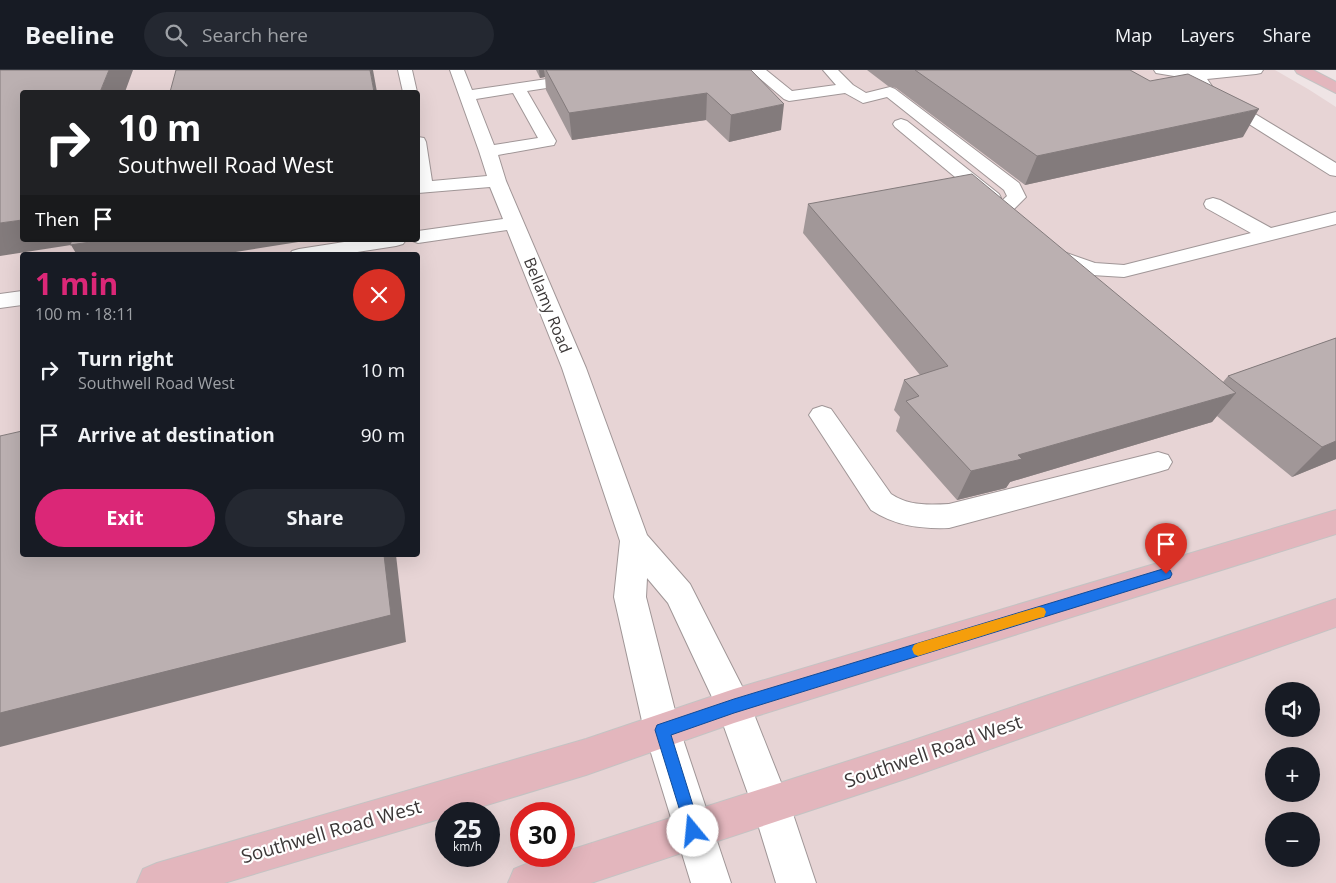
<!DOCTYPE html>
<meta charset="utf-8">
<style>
body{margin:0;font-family:"Open Sans",sans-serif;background:#242831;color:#f1f3f6;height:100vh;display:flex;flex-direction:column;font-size:19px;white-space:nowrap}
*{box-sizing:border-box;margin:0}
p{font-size:16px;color:#9ea1a6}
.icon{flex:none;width:28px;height:28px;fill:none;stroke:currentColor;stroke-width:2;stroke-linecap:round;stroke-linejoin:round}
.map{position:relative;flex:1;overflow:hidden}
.side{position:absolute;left:20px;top:182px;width:400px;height:305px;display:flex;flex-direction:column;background:#171b24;border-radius:5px;box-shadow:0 5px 20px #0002}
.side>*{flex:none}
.banner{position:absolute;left:20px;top:20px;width:400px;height:152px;border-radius:5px;box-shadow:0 5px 20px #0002;background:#202124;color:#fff;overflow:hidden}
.controls{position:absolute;left:1265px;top:612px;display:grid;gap:10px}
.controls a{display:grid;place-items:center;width:55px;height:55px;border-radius:50%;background:#171b24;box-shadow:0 5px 20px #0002;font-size:25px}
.speed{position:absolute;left:435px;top:732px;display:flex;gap:10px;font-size:25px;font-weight:700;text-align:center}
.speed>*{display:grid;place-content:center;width:65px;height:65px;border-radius:50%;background:#171b24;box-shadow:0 5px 20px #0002;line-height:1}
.speed small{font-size:12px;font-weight:400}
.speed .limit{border:8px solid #d22;background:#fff;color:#111}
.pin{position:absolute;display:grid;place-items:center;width:42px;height:42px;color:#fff;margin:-51px -21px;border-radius:50% 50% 50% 0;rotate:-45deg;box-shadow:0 0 5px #0007}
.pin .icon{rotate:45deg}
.me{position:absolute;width:55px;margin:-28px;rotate:343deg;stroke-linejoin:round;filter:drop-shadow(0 0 4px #0008)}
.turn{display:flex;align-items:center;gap:18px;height:105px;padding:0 15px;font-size:22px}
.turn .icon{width:65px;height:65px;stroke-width:2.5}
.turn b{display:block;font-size:35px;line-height:42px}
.then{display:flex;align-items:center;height:48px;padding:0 15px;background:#0003;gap:10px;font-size:19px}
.round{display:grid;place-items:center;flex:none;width:52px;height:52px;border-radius:26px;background:#242831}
.overview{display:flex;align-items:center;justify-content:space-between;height:85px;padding:0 15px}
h1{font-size:30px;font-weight:700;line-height:38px;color:#db2777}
.primary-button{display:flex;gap:10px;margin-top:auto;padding:10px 15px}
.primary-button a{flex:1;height:58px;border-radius:30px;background:#db2777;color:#fff;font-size:20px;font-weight:700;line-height:58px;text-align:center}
.primary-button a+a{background:#242831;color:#f1f3f6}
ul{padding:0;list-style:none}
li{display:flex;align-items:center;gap:15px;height:65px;padding:0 15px}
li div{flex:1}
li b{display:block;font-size:19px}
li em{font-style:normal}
header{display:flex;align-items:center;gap:30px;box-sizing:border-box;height:70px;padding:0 25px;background:#171b24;border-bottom:1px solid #363941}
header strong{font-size:24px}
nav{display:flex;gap:28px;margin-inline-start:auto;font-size:18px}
.search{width:350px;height:45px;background:#242831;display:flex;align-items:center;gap:12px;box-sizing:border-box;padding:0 18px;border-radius:28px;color:#9ea1a6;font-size:19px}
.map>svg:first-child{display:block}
</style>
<header>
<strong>Beeline</strong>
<div class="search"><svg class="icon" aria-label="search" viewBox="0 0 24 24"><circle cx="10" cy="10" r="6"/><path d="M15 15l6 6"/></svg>Search here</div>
<nav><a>Map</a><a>Layers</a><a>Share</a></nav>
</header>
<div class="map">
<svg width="1336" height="813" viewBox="0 0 1336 813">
<rect width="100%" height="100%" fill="#efe4e5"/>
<path fill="#e7d4d5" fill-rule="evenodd" d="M0,0h1275l33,19 28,18v776h-1336zM22,22h396v148h-396zM22,185h396v300h-396zM1274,621h37v38h-37zM1274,686h37v38h-37zM446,744h43v42h-43zM521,744h43v42h-43zM1274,751h37v38h-37z"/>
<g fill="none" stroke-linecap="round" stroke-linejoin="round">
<defs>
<path id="minor" d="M398,0h14l5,22h-14z
M450,0h14l8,20 136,-20h37l-2,3 -5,1 -111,17 29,50 -2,4 -6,1 -50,9 8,26 80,187 61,167 43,49 56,110 44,111 26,78h-40l-24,-78 -34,-95 -50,-107 -21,-25 -1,19 34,133 51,153h-40l-47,-153 -30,-133 6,-56 -58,-173 -55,-138 -89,13 -8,-3h8v-9l85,-12 -13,-32 -72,6v-56l6,1 2,4 6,39 55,-5 -8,-25zM513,23l25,45 -44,7 -18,-46z
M750,0h16l26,21 44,-6 -13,-15h15l15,15 13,8 24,-6 5,2 124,94 7,14 -14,14 43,38 40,14 29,2 127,-32 -45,-25 -2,-4 2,-4 7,-2 7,2 51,28 65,-16v12l-212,53 -32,-2 -51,-18 -50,-46 16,-15 -3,-6 -117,-93 -24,6 -18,-10 -56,8 -5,-2z
M1154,0h109l-2,3 -5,1 -49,5 7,10 122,74v13l-6,-1 -127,-80 -11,-16 -36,-6z
M901,49l6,2 92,73 2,4 -2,4 -7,2 -7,-2 -90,-75 -2,-3 2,-3z
M357,170h49l-3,4 -7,2 -58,9h-49l3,-4 7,-2z
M22,221v14l-22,3v-14z
M822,336l9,3 60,85c18,12 37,11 58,10l209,-52 10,3 4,7 -4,7 -10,3 -209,56c-28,1 -54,-2 -78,-18l-62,-95 4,-6z"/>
<path id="major" d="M1295,0h18l23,12v11l-39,-20z
M1336,440v24l-602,189 -148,52 -129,39h-11v3l-222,66h-87l6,-14 14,-6 429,-124 148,-50z
M1336,529v28l-425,150 -320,106h-83l6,-14c16,-7 32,-13 50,-13v-4l347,-111z"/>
</defs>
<use href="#minor" stroke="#a09697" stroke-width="2"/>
<use href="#major" stroke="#c4c3c3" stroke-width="2"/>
<use href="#minor" fill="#fff" fill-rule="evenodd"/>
<use href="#major" fill="#e3b6bd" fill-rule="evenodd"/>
</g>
<path fill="#a19798" d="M536,0h215l30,60 -52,12 -23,-22 -134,20 -26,-50 -1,-13 -5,1z
M867,0h263l113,67 -218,48 -129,-97 -8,-2z
M808,134l415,178 5,-6 108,-38v121l-44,18 -75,-61 -5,6 -202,60 -4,6 -49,12 -61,-69 4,-14 -6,-7 10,-30 16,-5 -117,-142z"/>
<path fill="#837b7c" d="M109,0h24l-8,22h-25z
M370,0h3l4,22h-3z
M539,0h5l1,7 -5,1z
M707,23l-1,27 -134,20 -3,-27z
M784,34l-3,26 -52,12 2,-27z
M1259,39l-16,28 -218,48 12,-29z
M22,150v20h289l-94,15h-140l-6,-10 -71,11v-33z
M1236,323l-24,29 -202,60 -4,6 -49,12 14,-29 47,-16z
M1336,371v18l-44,18 30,-30z
M384,485h12l10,87 -406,105v-34z"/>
<path fill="#bbb0b1" stroke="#837b7c" d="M0,0h109l-9,22h-78v128l-22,3z
M176,0h194l4,22h-204z
M546,0h205l33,34 -53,11 -24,-22 -138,20z
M915,0h215l20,11 38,-7 71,35 -222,47z
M972,104l264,219 -218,62 4,4 -51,12 -65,-70 13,-5 -15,-16 44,-14 -140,-162z
M72,170h32l-34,5z
M1336,268v103l-14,6 -94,-71z
M22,361v124h362l7,60 -391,98v-277z"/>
<path fill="#1a73e8" stroke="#114b97" d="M1166,498l4,2 2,4 -2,4 -436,135 -63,22 30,96 -2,6 -6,2 -5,-2 -33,-107 2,-5 77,-26z"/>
<path fill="#f59e0b" d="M1039,537l5,1 2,4 -2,5 -5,1 -121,38 -4,-2 -2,-5 2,-4 4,-2z"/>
<g text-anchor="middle" stroke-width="4.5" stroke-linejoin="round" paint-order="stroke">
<g font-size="16" fill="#3c3838" stroke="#fff">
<text transform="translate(548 235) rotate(68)" y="6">Bellamy Road</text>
</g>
<g font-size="19" fill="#3c3838" stroke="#fff">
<text transform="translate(933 681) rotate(-19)" y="7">Southwell Road West</text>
<text transform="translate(331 761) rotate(-16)" y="7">Southwell Road West</text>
</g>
</g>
</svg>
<div class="controls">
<a><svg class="icon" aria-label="sound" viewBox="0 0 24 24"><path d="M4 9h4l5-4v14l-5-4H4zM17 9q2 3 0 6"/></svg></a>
<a>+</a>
<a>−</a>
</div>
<div class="speed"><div>25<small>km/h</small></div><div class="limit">30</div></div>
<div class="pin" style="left:1166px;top:504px;background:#d93025"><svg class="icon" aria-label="arrive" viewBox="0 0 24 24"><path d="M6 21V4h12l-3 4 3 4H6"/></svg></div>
<svg class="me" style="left:693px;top:761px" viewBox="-20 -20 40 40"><circle r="19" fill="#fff"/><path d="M0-13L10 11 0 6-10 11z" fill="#1a73e8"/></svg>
<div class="banner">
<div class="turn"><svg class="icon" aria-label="right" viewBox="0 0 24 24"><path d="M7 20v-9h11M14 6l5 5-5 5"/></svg><div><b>10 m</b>Southwell Road West</div></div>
<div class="then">Then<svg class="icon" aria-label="arrive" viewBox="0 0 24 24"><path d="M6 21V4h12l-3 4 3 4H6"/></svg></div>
</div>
<section class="side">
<div class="overview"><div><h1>1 min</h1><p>100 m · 18:11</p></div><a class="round" style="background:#d93025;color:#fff"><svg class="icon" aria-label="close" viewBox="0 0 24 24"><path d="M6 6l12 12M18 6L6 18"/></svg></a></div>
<ul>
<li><svg class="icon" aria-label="right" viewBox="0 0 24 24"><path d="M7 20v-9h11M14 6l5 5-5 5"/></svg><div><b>Turn right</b><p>Southwell Road West</p></div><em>10 m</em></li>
<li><svg class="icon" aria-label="arrive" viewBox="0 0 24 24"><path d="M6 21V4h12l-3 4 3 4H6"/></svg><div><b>Arrive at destination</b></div><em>90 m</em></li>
</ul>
<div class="primary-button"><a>Exit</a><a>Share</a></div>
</section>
</div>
